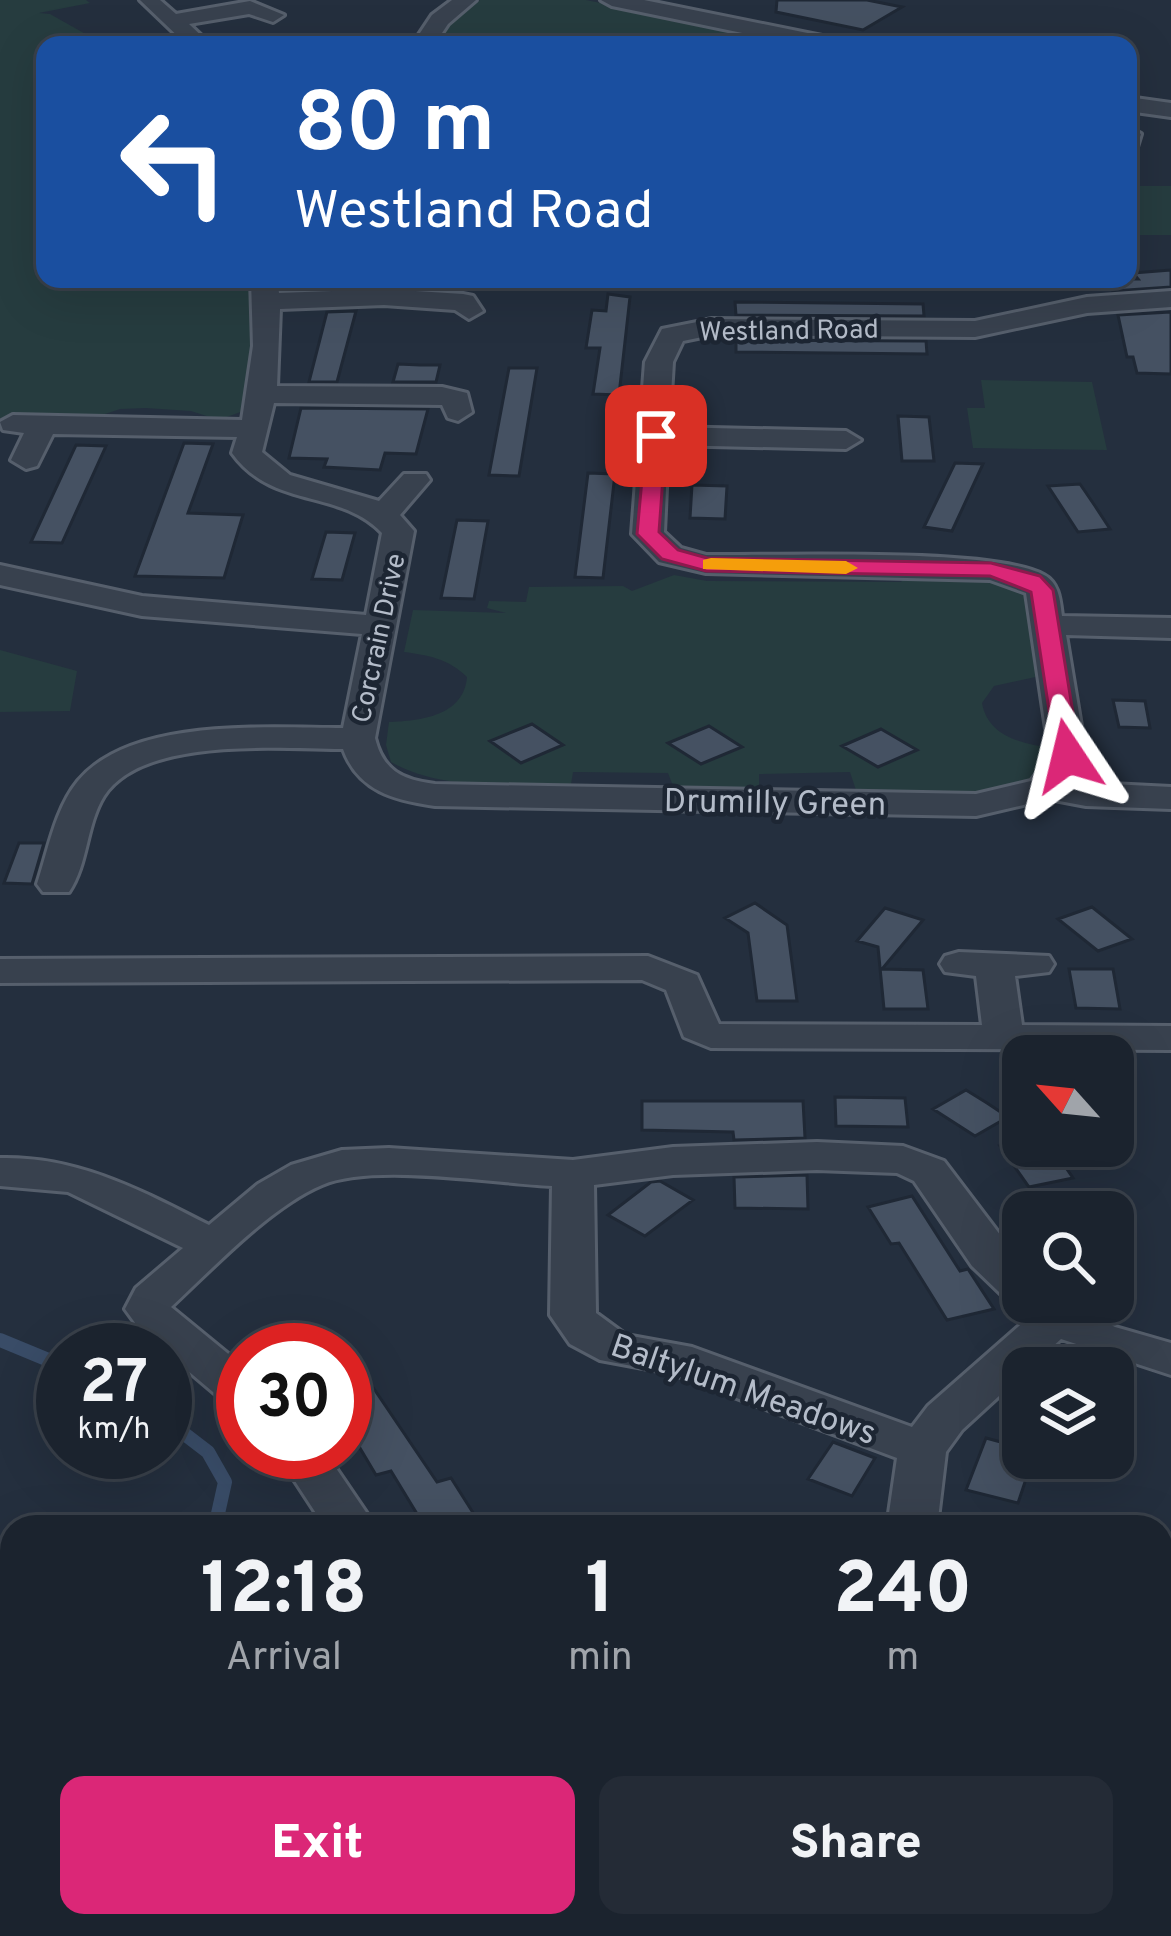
<!DOCTYPE html>
<style>
body{margin:0;font-family:Overpass,sans-serif;background:#242b36;color:#f1f3f6;height:100vh;display:flex;flex-direction:column;font-size:45px;white-space:nowrap}
*{box-sizing:border-box;margin:0}
p{font-size:39px;color:#a0a4aa}
.icon{flex:none;width:66px;height:66px;fill:none;stroke:currentColor;stroke-width:2;stroke-linecap:round;stroke-linejoin:round}
.map{position:relative;flex:1;overflow:hidden}
.panel{position:absolute;left:0px;top:1515px;width:1173px;height:423px;display:flex;flex-direction:column;background:#1b232e;border-radius:36px 36px 0 0;box-shadow:0 12px 48px #0002,0 0 0 3px #39404a}
.panel>*{flex:none}
.banner{position:absolute;left:36px;top:36px;width:1101px;height:252px;border-radius:24px;box-shadow:0 12px 48px #0002,0 0 0 3px #39404a;background:#1a4fa0;color:#fff;overflow:hidden}
.needle{width:78px;rotate:297deg}
.fabs{position:absolute;left:1002px;top:1035px;display:grid;gap:24px}
.fabs a{display:grid;place-items:center;width:132px;height:132px;border-radius:24px;background:#1b232e;box-shadow:0 12px 48px #0002,0 0 0 3px #39404a;font-size:60px}
.speed{position:absolute;left:36px;top:1323px;display:flex;gap:24px;font-size:60px;font-weight:700;text-align:center}
.speed>*{display:grid;place-content:center;width:156px;height:156px;border-radius:50%;background:#1b232e;box-shadow:0 12px 48px #0002,0 0 0 3px #39404a;line-height:1}
.speed small{font-size:30px;font-weight:400}
.speed .limit{border:18px solid #d22;background:#fff;color:#111}
.pin{position:absolute;display:grid;place-items:center;width:102px;height:102px;color:#fff;margin:-51px;border-radius:24px;box-shadow:0 6px 18px #0006}
.me{position:absolute;width:132px;margin:-66px;rotate:350deg;stroke-linejoin:round;filter:drop-shadow(0 0 9px #0008)}
.turn{display:flex;align-items:center;gap:42px;height:252px;padding:0 60px;font-size:54px}
.turn .icon{width:156px;height:156px;stroke-width:2.5}
.turn b{display:block;font-size:84px;line-height:102px}
.eta{display:flex;justify-content:space-evenly;align-items:center;height:204px;text-align:center}
.eta b{font-size:72px;font-weight:800;line-height:84px}
.cta{display:flex;gap:24px;margin-top:auto;padding:24px 60px}
.cta a{flex:1;height:138px;border-radius:24px;background:#db2777;color:#fff;font-size:48px;font-weight:800;line-height:138px;text-align:center}
.cta a+a{background:#242b36;color:#f1f3f6}
.map>svg:first-child{display:block}
</style>
<div class="map">
<svg width="1171" height="1936" viewBox="0 0 1171 1936">
<rect width="100%" height="100%" fill="#242f3e"/>
<path fill="#263c3f" d="M0,0h86l4,3 -51,10 11,1 55,31h-60v234h210l-4,114 -8,18 -24,9 -28,-9 -45,-3 -26,1 -30,10 -90,-1z
M480,0h106l221,45h-370l9,-18z
M1128,186h43v49h-43z
M981,380l111,2 15,68 -134,-2 -6,-40h18z
M909,573l89,4 30,8 12,91 -46,10 -12,17c6,34 41,41 70,45 -14,65 -144,43 -196,42l-6,-18 -91,2v15l-86,-3 -5,-13 -95,-1 -2,12c-60,-1 -127,8 -180,-22l-5,-17 3,-23c31,-1 75,-6 78,-45 -18,-18 -39,-22 -63,-25l9,-42 93,3 -19,-5 2,-7 37,1 3,-15 94,-1 9,5 42,-16 33,6 194,1z
M0,650l77,21 -7,40 -70,1z
M1161,1689l10,6v140l-10,1z"/>
<g fill="none" stroke-linecap="round" stroke-linejoin="round">
<path stroke="#394c67" stroke-width="14" d="M0,1340l63,26
M165,1419l43,33 17,30 -10,45
M0,1690l12,-10"/>
</g>
<path fill="#455162" stroke="#1f2835" stroke-width="3" d="M777,0h90l35,7 -39,23 -87,-18z
M1171,270v17l-58,4 -2,-12h27l-5,-6z
M608,294l22,3 -11,98 -26,-1 7,-46h-14l6,-38 14,1z
M735,302l188,2 1,12 -188,-1z
M356,311l-19,71h-28l18,-70z
M1171,312v62l-34,-1 -4,-16h-6l-9,-42z
M736,340l190,1 1,13 -191,-2z
M398,364l22,1h20l-4,17h-43z
M509,368h28l-18,108 -30,-1z
M301,408l127,1 -12,45 -31,-1 -5,17 -56,-3 3,-8 -38,-1z
M898,416l31,1 5,44h-32z
M184,443l29,1 -25,69 55,2 -19,63 -89,-2z
M76,445l30,1 -44,97 -31,-1z
M955,463l28,1 -31,67 -28,-4z
M588,473l27,1 -12,104 -28,-1z
M1080,484l15,22 15,23 -32,3 -30,-46z
M692,485l35,1 -2,33 -35,-1z
M457,520l31,1 -14,78 -33,-1z
M326,532l29,1 -13,47 -30,-1z
M1113,700l32,1 5,27 -31,-1z
M532,724l31,21 -42,18 -31,-22z
M709,726l33,21 -41,17 -33,-21z
M881,729l36,21 -39,17 -36,-21z
M19,843h25l-12,41 -28,-1z
M755,903l32,22 10,76h-40l-9,-68 -23,-15z
M1092,907l40,32 -34,12 -40,-32z
M885,908l38,12 -41,49 41,1 5,39h-44l-6,-62 -21,-6z
M1069,969h44l7,40 -44,-1z
M966,1090l21,13 21,14 -33,19 -42,-27z
M835,1097l70,1 3,29 -72,-1z
M642,1101h161l2,37 -71,2 -1,-8 -91,-2z
M1000,1146h51l22,32 -44,9z
M807,1175l1,34 -73,-1 -1,-31z
M660,1181l33,19 -48,36 -37,-21 43,-33z
M912,1196l48,75 8,-2 26,40 -47,11 -48,-77 -8,1 -23,-37z
M345,1346l92,136 14,-4 26,41 -21,8h-31l-34,-56 -15,4 -31,-52z
M986,1438l37,10v10h10l-15,45 -52,-13z
M833,1442l42,16 -23,38 -44,-17z"/>
<g fill="none" stroke-linecap="round" stroke-linejoin="round">
<defs>
<path id="minor" d="M140,0h20l16,14 74,-13 34,14 -11,7 -24,-8 -60,10 22,21h-24z
M452,0h24l-28,24 -14,21h-22l20,-30z
M601,0h43l188,38 11,7h-43l-188,-39z
M1128,97l43,6v14l-43,-6z
M1128,127l13,7 -5,16 -8,2z
M251,279h26l2,14 105,-4 79,5 10,2 10,15 -14,8 -14,-9 -71,-5 -104,4 -3,77 165,1 25,6 5,19 -14,9 -10,-3 -6,-13 -168,-2 -12,49 28,23 89,26 25,-27h22l4,6 -30,35 14,16 -39,207c8,33 28,42 60,46l541,10 55,-13 19,-25 -24,-163 -36,-13 -284,-7 -47,-11 -27,-28 13,-172 17,-33 50,-10 263,2 112,-24 84,-6v16l-84,6 -112,24 -263,-2 -29,6 -10,21 -4,65 177,4 15,9 -15,9 -178,-4 -4,87 17,16 25,7c68,1 288,-8 338,20 15,8 16,25 18,41l109,2v20l-105,-3 20,121 -15,26 100,5v22l-85,-3 -37,-7 -73,17 -541,-10c-41,-6 -77,-15 -92,-57 -63,0 -200,-13 -239,47 -18,29 -16,68 -35,96h-26l-6,-8c11,-33 18,-75 41,-103 53,-64 189,-53 265,-53l19,-94 -220,-18 -142,-31v-20l142,31 224,19 16,-82c-43,-45 -109,-23 -150,-80l5,-16 -184,-3 -16,32 -11,3 -15,-9 13,-27 -21,-3 -3,-8 13,-7 229,5 11,-74z
M959,952l90,4 5,8 -5,8 -34,4 7,49 149,1v24l-460,-2 -27,-11 -18,-47 -24,-10 -642,3v-24l648,-3 49,19 22,49 263,1 -6,-49 -31,-4 -5,-8 5,-8z
M817,1142l86,4 41,15 79,104v37h43l49,25 56,16v32l-110,-36 -32,29h-6v6l-61,56 -16,22 -9,75h-50l10,-69 -227,-85 -70,-13 -30,-16 -20,-29 2,-129c-59,-3 -180,-23 -230,-1 -52,22 -109,83 -151,122l72,59v41l-17,-4 -85,-72 -16,-22 11,-21 47,-40 -115,-56 -68,-6v-28c78,-2 142,33 209,67l49,-41 33,-19 51,-15 47,-2 184,12 100,-13zM817,1170l80,3 17,8 58,85 55,53 -99,87 -16,21 -220,-80 -66,-12 -30,-22 -2,-128 79,-10z
M276,1452h49l51,75h-51z
M1171,1650v40l-10,1v-40z
M1161,1827l10,1v46l-10,-1z"/>
</defs>
<use href="#minor" stroke="#565f6c" stroke-width="6"/>
<use href="#minor" fill="#38414e" fill-rule="evenodd"/>
</g>
<path fill="#db2777" stroke="#8e194d" stroke-width="3" d="M656,430l10,6 -7,96 19,18 29,8 284,5 49,13 13,14 27,166 -3,6h-18l-3,-6 -25,-164 -41,-16 -284,-5 -44,-12 -25,-25 9,-98z"/>
<path fill="#f59e0b" d="M711,558l135,3 12,7 -12,6 -143,-5v-9z"/>
<g text-anchor="middle" stroke-width="9" stroke-linejoin="round" paint-order="stroke">
<g font-size="27" fill="#b4bcc9" stroke="#1d2633">
<text transform="translate(789 330) rotate(-1)" y="9">Westland Road</text>
<text transform="translate(378 638) rotate(-78)" y="9">Corcrain Drive</text>
</g>
<g font-size="33" fill="#b4bcc9" stroke="#1d2633">
<text transform="translate(775 801) rotate(1)" y="12">Drumilly Green</text>
<text transform="translate(744 1388) rotate(19)" y="12">Baltylum Meadows</text>
</g>
</g>
</svg>
<div class="fabs">
<a><svg class="needle" viewBox="-14 -14 28 28"><path d="M0-13l5 13h-10z" fill="#e53935"/><path d="M0 13l5-13h-10z" fill="#a0a4aa"/></svg></a>
<a><svg class="icon" aria-label="search" viewBox="0 0 24 24"><circle cx="10" cy="10" r="6"/><path d="M15 15l6 6"/></svg></a>
<a><svg class="icon" aria-label="layers" viewBox="0 0 24 24"><path d="M12 4l9 5-9 5-9-5zM3 14l9 5 9-5"/></svg></a>
</div>
<div class="speed"><div>27<small>km/h</small></div><div class="limit">30</div></div>
<div class="pin" style="left:656px;top:436px;background:#d93025"><svg class="icon" aria-label="arrive" viewBox="0 0 24 24"><path d="M6 21V4h12l-3 4 3 4H6"/></svg></div>
<svg class="me" style="left:1068px;top:756px" viewBox="-20 -20 40 40"><path d="M0-17L14 15 0 8-14 15z" fill="#db2777" stroke="#fff" stroke-width="4"/></svg>
<div class="banner">
<div class="turn"><svg class="icon" aria-label="left" viewBox="0 0 24 24"><path d="M17 20v-9H6M10 6l-5 5 5 5"/></svg><div><b>80 m</b>Westland Road</div></div>
</div>
<section class="panel">
<div class="eta">
<div><b>12:18</b><p>Arrival</p></div>
<div><b>1</b><p>min</p></div>
<div><b>240</b><p>m</p></div>
</div>
<div class="cta"><a>Exit</a><a>Share</a></div>
</section>
</div>
